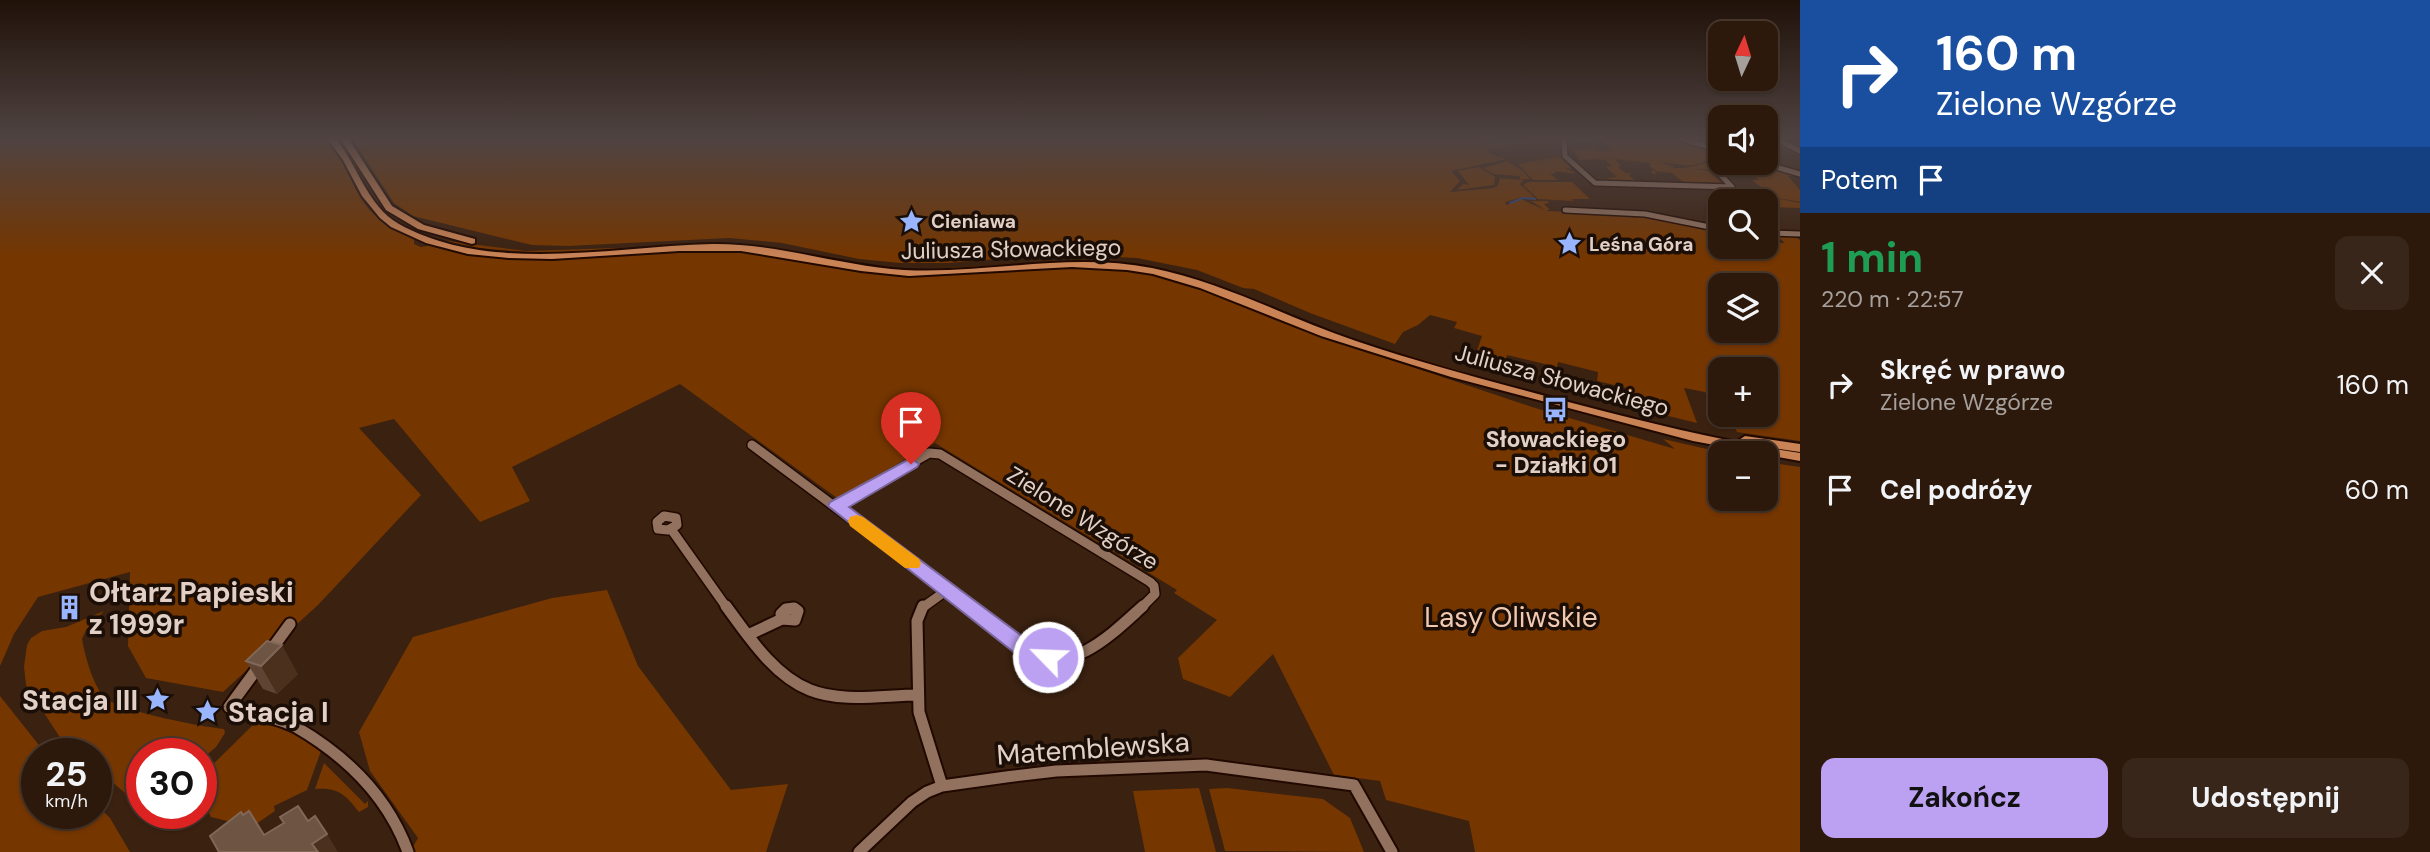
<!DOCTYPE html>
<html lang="pl">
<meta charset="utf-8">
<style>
body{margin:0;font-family:"DM Sans",sans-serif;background:#38261a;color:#f1f3f6;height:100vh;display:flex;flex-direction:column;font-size:26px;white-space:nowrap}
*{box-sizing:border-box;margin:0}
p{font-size:23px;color:#a6a09d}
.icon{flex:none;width:38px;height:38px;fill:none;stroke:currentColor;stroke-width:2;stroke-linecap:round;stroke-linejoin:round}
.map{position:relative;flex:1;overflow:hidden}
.side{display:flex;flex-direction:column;background:#2c190c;width:630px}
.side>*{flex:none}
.guide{background:#1a4fa0;color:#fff;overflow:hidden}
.needle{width:46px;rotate:4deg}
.buttons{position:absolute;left:1708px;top:21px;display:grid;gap:14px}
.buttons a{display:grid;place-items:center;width:70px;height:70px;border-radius:14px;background:#2c190c;box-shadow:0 2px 5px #0004,0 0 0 2px #48382d;font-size:35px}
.speed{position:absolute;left:21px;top:738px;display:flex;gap:14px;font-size:35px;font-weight:700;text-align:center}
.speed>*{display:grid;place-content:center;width:91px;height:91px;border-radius:50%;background:#2c190c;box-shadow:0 2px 5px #0004,0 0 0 2px #48382d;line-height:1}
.speed small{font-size:18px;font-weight:400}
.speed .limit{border:10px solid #d22;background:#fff;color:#111}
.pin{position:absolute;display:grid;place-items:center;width:60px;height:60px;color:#fff;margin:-72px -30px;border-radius:50% 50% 50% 0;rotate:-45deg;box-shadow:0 0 7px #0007}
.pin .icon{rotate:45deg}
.me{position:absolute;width:77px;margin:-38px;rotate:294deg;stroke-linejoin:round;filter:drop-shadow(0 0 5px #0008)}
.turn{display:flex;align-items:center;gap:24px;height:147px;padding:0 21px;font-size:32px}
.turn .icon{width:91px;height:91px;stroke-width:2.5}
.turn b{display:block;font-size:49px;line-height:60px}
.then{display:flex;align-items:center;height:66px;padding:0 21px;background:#0003;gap:14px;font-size:26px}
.round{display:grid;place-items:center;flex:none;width:74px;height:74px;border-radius:14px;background:#38261a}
.overview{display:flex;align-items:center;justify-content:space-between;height:119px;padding:0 21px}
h1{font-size:42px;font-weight:700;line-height:52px;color:#1e9e55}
.cta{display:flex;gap:14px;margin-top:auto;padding:14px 21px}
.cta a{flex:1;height:80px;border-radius:14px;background:#bca0f2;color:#111;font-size:28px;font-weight:700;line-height:80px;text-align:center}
.cta a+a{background:#38261a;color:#f1f3f6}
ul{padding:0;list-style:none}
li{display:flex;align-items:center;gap:21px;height:105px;padding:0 21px}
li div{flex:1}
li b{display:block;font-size:26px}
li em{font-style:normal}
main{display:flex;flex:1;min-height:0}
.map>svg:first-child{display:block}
</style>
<main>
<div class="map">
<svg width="1800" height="852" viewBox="0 0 1800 852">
<rect width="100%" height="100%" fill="#3b2110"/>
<path fill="#482812" d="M1473,138h86l-2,13 3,6 -42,7 -35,-16 9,-1z"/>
<path fill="#753600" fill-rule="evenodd" d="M0,138h325c16,15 23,38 34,57 12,22 33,34 55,43v6l7,3 12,-2 25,5 109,8 170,-8 43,5 79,17 52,4 162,-10 80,7 78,24 83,37 218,73 143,42 -12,-10 61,14h-4v46h46v-37l34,5v385h-325l-6,-31 -83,-21 -6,-19 -46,-6 -61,-121 -43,43 -47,-18 -5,-21 39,-38 -43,-27 3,-3 -242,-147 -98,55 -157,-114 -168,83 18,34 -50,21 -86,-103 -35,9 62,67 -103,110 -95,87 -77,-14 -18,-32 2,-74 -92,25 -24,37 -14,32z
M352,138h1121l13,6 65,-6 3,1 -67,9 3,6 17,5 -56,12 9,10 -10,11 44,-4 4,-3 2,-7 21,2 -2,-4 -26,-2 -10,-6 24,-7 15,9 8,9h-6l-4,5 15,14 -11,-1 -19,5 2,3 14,-6 24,11 -14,-9h16l2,2 -5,1 6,6h-4l2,1 88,4 75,14 9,8v10h46v-5l19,1 -8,-7 18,1 5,3v201l-63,-9 -8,-17h37v-46h-46v30l-12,-3 -3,-4 -21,-4 13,35 -70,-17v-18l-30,-7 1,-9 -40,-10 -1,5 -50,-12 -5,19 -30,-9 10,-29 -28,-8 3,-6 -27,-7 -12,10 -15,7 -8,12 -85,-31 -56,-24 -11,-1 -46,-18 -60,-12 -80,-4 -108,9h-49l-41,-4 -77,-16 -53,-5 -161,8 -36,-1 -119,-29 -19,-13zM1720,285h46v46h-46z
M1573,138h45l10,4 -5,-3 44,-1 25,7 -8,3 13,-2 -26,-8h4l45,14v6l-11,-5 4,3c-21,15 -30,8 -53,6l15,5 -6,1c18,1 33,-2 48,-11l3,2v4h4l-5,7 -26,-1 15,2 14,12 -39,-1 -11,-9 -18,-2 3,3h-4l-2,-3 5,-1 -7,-4 2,-3 -37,-4 7,6 -3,2 7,6h6l-2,3 6,4h-30l-10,-4 9,3 13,-2 -11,-10 6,-1 -7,-6 -11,-1h7l-22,1 -6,-12 12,2 -1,-3h9l4,4 25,-1h-10l-11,-10 -28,1z
M1560,157l12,12 -9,-2 14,7 -22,-3 1,2 -6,1 8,6h-25l-15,-16z
M1728,163h27l45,13h-12l12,14v12l-49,-9 49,10v5l-34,-1v-6h-17l-17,-12 18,4 -2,-1h12l-2,-3 7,1 -13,-10h7l-10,-8 -26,-1z
M1479,167l16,10 -1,8 -37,5 6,-6 6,1 -11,-14z
M1528,182h44l18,17h-18l1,2 -35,-2 -15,-14z
M440,240l86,11 210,-7 39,4 101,20 35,2 161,-9 71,5 62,14 128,53 185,55 -161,-46 -153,-61 -64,-15 -71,-4 -162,9 -44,-4 -86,-18 -40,-4 -198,8 -63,-5z
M607,590l31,76 93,124 57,-6 -22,68h-356l8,-14 -48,-67 -11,-39 54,-95 139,-39z
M104,611l-18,19 -4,9c3,17 10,43 21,57 10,14 100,31 121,33l1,4 -9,14 -15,13v-6h-59v47l-10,-2 -36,-31v-14h-15l-22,-18 -33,-51 -2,-18 3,-22 4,-7 11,-7 24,-4z
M0,696l46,58h-9v60h59v-10l14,14 20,34h-130z
M258,720l38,13 25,18 -14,39 -33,16 1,5 -23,16 -41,-10 -10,-18v-23z
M324,763l41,41 3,-3v6l-9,5c-13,-17 -21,-25 -44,-23z
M1199,788l17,64h-71l-12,-61z
M1227,788l96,11 27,19 14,34 -139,-1 -16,-62z"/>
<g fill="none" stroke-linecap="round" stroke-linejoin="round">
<path stroke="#2f4686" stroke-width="2" d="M1510,203l13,-5 12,1"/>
<defs>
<path id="minor-far2" d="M1564,138l1,18 30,27 137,4 -14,-15
M1680,138l40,12
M1774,138l26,13
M1762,163l38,11
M1565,210l80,4 75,15
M1766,233l34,1"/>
<path id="minor-far1" d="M752,445l219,163
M836,506l93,-53 11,1 210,128 4,4 1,8 -14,14
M664,516l12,2 1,7 -9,5 -10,-1 -1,-7z
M671,529l56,79
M922,608l25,-18"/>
<path id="minor" d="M726,606c22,30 48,70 84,84 32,13 74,5 108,5
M923,606l-6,15 2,91 23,74
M968,606c20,15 40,33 62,46 41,25 85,-21 113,-46
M794,608l4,3 -3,9 -13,-1 -1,-5 5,-5z
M748,635l34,-16
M271,650l19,-26
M259,666l-30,41c21,6 48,10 67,20 50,29 92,70 112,125
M859,852l53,-50 15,-10 15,-6 64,-9 50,-6 150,-6 148,20 38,67"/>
<path id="primary" d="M327,138h8c23,27 32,68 64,86 92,51 214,22 313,20 65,-1 128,22 192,26 83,4 165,-18 248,-2 71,14 136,50 204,73 74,25 149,44 224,64 73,19 146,37 220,48v8l-107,-20 -242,-64 -130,-41 -121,-48 -47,-14 -26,-4 -55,-3 -163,9 -48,-5 -120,-20h-62l-127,8 -43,-1 -41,-4 -42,-11 -35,-16 -11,-9 -18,-22 -19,-36z
M340,138h8l44,68 32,19 51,14v4l-3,1 -54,-15 -32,-19z
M1745,436l55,8v8l-59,-9 -2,-3z"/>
</defs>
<use href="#minor-far2" stroke="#210900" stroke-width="8"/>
<use href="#minor-far1" stroke="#210900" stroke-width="12"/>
<use href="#minor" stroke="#210900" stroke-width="15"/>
<use href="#primary" stroke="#210900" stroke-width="4"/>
<use href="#minor-far2" stroke="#92725f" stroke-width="5"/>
<use href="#minor-far1" stroke="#92725f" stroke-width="9"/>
<use href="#minor" stroke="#92725f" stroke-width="11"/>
<use href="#primary" fill="#ca8355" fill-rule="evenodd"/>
</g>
<path fill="#604433" d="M246,661l52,13 -21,20 -14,-5z"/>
<path fill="#4b301e" d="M75,597l3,5 -1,10 -12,4 -3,-5z
M282,645l16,29 -21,20 -16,-28z
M327,834l11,18h-21l-5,-8z"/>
<path fill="#6e5443" stroke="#806757" stroke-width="2" d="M75,597l-1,10 -12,4 1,-10z
M267,641l15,4 -21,21 -15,-5z
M298,806l10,15 7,-5 12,18 -15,10 6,8h-99l-9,-16 31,-24 2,3 6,-4 15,24 20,-12 -4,-6z"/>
<linearGradient id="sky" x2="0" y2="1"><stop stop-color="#201209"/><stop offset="0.54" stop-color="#4f4342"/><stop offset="1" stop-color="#4f4342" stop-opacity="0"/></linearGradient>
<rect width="1800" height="257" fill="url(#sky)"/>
<path fill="#bca0f2" stroke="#7a689d" stroke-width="2" d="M911,458l8,6 -2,3 -68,40 185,138 21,7 3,5 -3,6 -7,3 -28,-9 -192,-151 2,-4z"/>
<path fill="#f59e0b" d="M857,515l6,2 56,42 2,4 -2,5h-14l-55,-42 -2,-5 2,-4z"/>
<defs>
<symbol id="sight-bare" viewBox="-9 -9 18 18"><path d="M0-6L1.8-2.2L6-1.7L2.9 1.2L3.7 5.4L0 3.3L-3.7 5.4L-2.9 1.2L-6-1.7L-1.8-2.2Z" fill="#98b5fd" stroke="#1a0e07" stroke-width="2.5" paint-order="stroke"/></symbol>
<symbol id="bus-bare" viewBox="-9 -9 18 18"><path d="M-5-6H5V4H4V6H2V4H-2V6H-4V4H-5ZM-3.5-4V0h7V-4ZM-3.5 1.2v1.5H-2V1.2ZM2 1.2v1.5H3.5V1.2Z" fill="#98b5fd" stroke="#1a0e07" stroke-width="2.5" paint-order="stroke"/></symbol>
<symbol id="building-bare" viewBox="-9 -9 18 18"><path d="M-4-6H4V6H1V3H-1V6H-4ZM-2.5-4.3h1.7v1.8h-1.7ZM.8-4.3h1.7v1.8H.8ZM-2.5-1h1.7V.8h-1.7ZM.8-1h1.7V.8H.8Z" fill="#98b5fd" stroke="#1a0e07" stroke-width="2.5" paint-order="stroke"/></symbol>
</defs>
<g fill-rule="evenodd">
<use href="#sight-bare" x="894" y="204" width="35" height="35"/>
<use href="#sight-bare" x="1552" y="226" width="35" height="35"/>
<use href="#bus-bare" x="1538" y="392" width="35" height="35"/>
<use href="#building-bare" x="52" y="590" width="35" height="35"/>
<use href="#sight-bare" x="140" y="682" width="35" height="35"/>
<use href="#sight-bare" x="190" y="694" width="35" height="35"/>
</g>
<g text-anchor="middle" stroke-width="7" stroke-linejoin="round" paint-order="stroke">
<g font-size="19" font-weight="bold" fill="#e2d0c6" stroke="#1a0e07" text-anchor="start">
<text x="931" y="228">Cieniawa</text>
<text x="1589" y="251">Leśna Góra</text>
</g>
<g font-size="23" fill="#e2d0c6" stroke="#1a0e07">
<text transform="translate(1011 249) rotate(-1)" y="8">Juliusza Słowackiego</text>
<text transform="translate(1562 380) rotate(15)" y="8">Juliusza Słowackiego</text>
<text transform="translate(1083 518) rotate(32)" y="8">Zielone Wzgórze</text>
</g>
<g font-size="23" font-weight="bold" fill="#e2d0c6" stroke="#1a0e07">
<text x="1556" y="447">Słowackiego<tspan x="1556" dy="26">- Działki 01</tspan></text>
</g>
<g font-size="28" font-weight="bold" fill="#e2d0c6" stroke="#1a0e07" text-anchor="start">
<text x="89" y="602">Ołtarz Papieski<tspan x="89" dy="32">z 1999r</tspan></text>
<text x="138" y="710" text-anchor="end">Stacja III</text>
<text x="228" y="722">Stacja I</text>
</g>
<g font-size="28" fill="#f1c9b1" stroke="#1a0e07">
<text x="1511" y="627">Lasy Oliwskie</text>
</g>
<g font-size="28" fill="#e2d0c6" stroke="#1a0e07">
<text transform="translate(1093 748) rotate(-4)" y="10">Matemblewska</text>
</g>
</g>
</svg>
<div class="buttons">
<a><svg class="needle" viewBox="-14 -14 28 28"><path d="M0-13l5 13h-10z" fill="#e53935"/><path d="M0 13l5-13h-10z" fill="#a6a09d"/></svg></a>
<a><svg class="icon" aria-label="sound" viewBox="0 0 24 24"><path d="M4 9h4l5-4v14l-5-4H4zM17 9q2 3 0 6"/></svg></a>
<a><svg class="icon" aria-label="search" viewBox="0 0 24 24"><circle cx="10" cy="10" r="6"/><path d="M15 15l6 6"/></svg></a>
<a><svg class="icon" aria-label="layers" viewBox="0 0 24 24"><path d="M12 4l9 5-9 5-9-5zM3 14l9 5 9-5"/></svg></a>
<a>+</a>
<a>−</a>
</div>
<div class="speed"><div>25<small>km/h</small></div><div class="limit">30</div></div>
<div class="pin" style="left:911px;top:464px;background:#d93025"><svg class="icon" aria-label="arrive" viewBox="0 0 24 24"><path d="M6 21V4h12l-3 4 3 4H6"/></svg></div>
<svg class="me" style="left:1048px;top:657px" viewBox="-20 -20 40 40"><circle r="17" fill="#bca0f2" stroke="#fff" stroke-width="3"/><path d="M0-11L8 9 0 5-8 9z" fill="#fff"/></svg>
</div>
<section class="side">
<div class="guide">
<div class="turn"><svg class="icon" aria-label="right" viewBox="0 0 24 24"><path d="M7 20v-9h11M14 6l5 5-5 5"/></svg><div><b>160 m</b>Zielone Wzgórze</div></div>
<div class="then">Potem<svg class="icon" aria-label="arrive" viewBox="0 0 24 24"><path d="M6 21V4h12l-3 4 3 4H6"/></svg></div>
</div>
<div class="overview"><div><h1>1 min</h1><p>220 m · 22:57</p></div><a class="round"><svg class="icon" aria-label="close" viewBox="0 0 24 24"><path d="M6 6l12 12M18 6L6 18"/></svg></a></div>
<ul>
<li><svg class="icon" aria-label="right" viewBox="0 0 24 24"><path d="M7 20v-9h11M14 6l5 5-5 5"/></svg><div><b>Skręć w prawo</b><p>Zielone Wzgórze</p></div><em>160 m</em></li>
<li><svg class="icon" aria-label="arrive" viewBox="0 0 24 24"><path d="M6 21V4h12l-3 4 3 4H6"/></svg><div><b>Cel podróży</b></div><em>60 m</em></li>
</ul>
<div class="cta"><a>Zakończ</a><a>Udostępnij</a></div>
</section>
</main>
